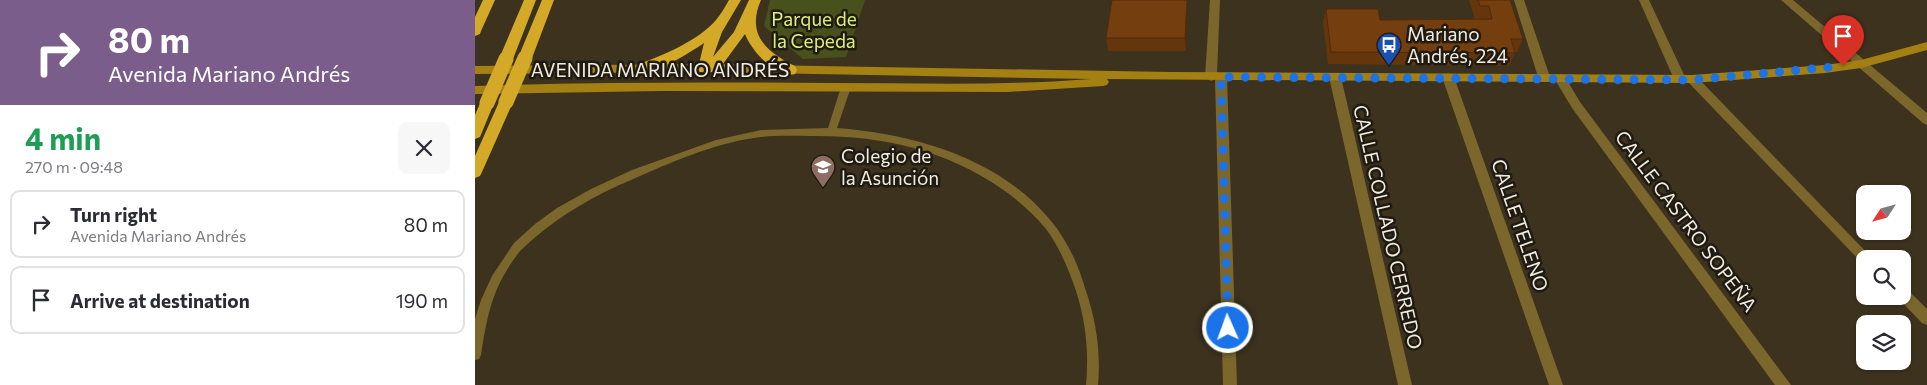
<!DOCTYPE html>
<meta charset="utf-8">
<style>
body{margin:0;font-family:Commissioner,sans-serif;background:#f7f7f7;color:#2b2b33;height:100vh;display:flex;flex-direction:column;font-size:19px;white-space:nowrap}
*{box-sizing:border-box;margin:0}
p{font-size:16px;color:#7c7c81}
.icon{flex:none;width:28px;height:28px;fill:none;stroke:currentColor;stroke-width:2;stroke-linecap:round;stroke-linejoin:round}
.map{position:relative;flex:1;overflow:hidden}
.sheet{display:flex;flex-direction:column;background:#fff;width:475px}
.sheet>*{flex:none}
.banner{background:#7a5d8b;color:#fff;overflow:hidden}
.needle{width:32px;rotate:234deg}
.controls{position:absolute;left:1381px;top:185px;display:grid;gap:10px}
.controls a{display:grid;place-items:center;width:55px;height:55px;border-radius:10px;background:#fff;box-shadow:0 1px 4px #0004;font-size:25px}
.pin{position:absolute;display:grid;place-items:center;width:42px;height:42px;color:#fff;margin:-51px -21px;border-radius:50% 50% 50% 0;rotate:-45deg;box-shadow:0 0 5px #0007}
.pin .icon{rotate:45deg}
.me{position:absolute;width:55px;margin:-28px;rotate:358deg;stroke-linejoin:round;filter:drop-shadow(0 0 4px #0008)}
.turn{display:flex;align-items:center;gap:18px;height:105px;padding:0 25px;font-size:22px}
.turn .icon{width:65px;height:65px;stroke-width:2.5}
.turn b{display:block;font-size:35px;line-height:42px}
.round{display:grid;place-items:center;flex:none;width:52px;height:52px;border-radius:10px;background:#f7f7f7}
.overview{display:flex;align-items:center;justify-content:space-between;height:85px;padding:0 25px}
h1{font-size:30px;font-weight:700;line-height:38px;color:#1e9e55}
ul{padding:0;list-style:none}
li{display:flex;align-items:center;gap:15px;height:68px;margin:0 10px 8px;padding:0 15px;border:2px solid #e1e1e2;border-radius:10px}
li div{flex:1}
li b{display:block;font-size:19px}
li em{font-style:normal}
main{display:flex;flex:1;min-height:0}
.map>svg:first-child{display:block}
</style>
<main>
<section class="sheet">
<div class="banner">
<div class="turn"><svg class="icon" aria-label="right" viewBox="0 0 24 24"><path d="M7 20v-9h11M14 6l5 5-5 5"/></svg><div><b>80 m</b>Avenida Mariano Andrés</div></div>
</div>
<div class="overview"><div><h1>4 min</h1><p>270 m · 09:48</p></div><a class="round"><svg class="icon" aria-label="close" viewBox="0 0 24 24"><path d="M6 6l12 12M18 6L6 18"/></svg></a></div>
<ul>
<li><svg class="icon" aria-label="right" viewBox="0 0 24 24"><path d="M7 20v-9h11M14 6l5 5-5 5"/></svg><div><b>Turn right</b><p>Avenida Mariano Andrés</p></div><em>80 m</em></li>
<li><svg class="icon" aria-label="arrive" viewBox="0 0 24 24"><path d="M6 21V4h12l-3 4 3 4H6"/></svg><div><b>Arrive at destination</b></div><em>190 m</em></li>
</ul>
</section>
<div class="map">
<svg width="1452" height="385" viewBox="0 0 1452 385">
<rect width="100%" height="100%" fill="#3d321e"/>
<path fill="#48511c" d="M295,0h95l-19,57 -43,2 -39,-33z"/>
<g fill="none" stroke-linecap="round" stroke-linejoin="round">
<path fill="#7b662c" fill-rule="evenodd" d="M371,84l5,3 -14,41c77,6 163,30 214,93 16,19 27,43 34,67 11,32 16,63 13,97h-12c3,-32 0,-63 -10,-94 -7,-21 -16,-43 -30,-62 -12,-15 -28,-29 -44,-40 -57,-40 -124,-54 -192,-53 -19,0 -38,-1 -56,2 -42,6 -84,25 -123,42 -36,15 -69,34 -99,60 -5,5 -11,9 -15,15 -25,33 -30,61 -36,100l-2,4 -4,1v-41l6,-19 11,-24 22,-33 21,-19 22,-16 34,-19 41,-19 84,-30 45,-10 67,-2 13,-41z"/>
<path fill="#7b662c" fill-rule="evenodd" d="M735,0h10l-3,74 4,-1 6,4 10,308h-14l-8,-306 -4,2 -6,-4z
M1039,0h10l26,77 -2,3 -4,1 -6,-4z
M1164,0h10l37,79 -2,3 -4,1 -6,-4z
M1306,0h12l134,113v12l-4,-2z
M860,73l6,4 71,308h-14l-69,-308z
M973,73l6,4 109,308h-14l-107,-308z
M1085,74l4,1 16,27 211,283h-16l-203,-277 -18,-30z
M1217,75l4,1 177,183h-8v5l-3,-1 -174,-181 -2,-3z
M1428,288l5,2 19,19v16l-5,-2 -24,-25 -1,-2h6z"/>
<path fill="#a38011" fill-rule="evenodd" d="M1452,42v8l-66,18 -36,5 -133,10 -585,-4 2,3 -2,3 -4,1 -96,6 -346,-1 -186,3v-8c118,-4 237,-4 355,-3 87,0 174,3 261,-4l-386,-7 -230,2v-8l230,-2 465,8 522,3 133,-10 36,-5z"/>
<path fill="#d4a928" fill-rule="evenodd" d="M8,0h12l-14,31 -1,3 -5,2v-19z
M49,0h12l-23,59 -2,3h-10l-2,-3z
M67,0h12l-22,58 -2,3h-10l-2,-3z
M254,0h12l-19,32 -9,25 21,-25 15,-32h12c-15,34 5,52 34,66l2,4 -2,4c-19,5 -44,-24 -50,-40l-28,38h-17l-2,-4 6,-25c-13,9 -51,33 -66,29l-2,-4 2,-4c25,-8 61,-24 78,-44 5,-6 9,-13 13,-20z
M31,97l5,1 2,4 -31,70 -2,4 -5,2v-22l24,-54 2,-4z
M12,98l5,1 2,4 -14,34 -5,2v-24l7,-16z"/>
<path stroke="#d4a928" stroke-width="15" d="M31,102l19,-44
M12,103l19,-44"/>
</g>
<path fill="#65350c" d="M712,0l-1,51h-78l-2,-13z
M994,0h41l13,39 -6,13h-2v1l-6,13 -181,-2 -5,-42 3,-13 54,11 95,-1z"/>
<path fill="#522b0a" d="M712,0l-1,51 -1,-13z"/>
<path fill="#753e0e" stroke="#522b0a" d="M637,0h75l-2,38h-79z
M1003,0h32l13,39h-12l4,14 -184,-1 -5,-43h52l2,11 112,-1 -3,-13h-9z"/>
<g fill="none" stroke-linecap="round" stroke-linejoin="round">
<path stroke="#1a73e8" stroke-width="9" stroke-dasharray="0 16.2" d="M753,328l-7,-251 471,3 151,-14"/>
</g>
<defs>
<symbol id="bus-pin" viewBox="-11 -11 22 30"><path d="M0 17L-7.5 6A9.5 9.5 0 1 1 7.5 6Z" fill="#1a4fb4" stroke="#1f1b12"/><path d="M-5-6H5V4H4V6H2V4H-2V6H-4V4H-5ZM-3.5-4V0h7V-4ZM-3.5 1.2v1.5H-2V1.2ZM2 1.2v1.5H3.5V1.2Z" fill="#fff"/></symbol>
<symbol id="school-pin" viewBox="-11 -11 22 30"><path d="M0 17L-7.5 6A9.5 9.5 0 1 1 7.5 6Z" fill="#8d6e63" stroke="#1f1b12"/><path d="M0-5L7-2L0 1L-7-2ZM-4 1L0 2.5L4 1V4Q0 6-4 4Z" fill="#fff"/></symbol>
</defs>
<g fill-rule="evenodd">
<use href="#bus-pin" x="900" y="31" width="28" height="38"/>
<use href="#school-pin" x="334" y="153" width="28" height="38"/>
</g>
<g text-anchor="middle" stroke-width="5" stroke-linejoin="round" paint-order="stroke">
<g font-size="19" fill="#dbf177" stroke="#1f1b12">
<text x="339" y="26">Parque de<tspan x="339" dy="22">la Cepeda</tspan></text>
</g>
<g font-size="19" fill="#f2ebdf" stroke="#1f1b12" text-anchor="start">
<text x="932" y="41">Mariano<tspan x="932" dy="22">Andrés, 224</tspan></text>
<text x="366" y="163">Colegio de<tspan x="366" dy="22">la Asunción</tspan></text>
</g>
<g font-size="19" fill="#f2ebdf" stroke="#1f1b12">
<text x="185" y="77">AVENIDA MARIANO ANDRÉS</text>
<text transform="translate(1211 221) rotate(53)" y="7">CALLE CASTRO SOPEÑA</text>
<text transform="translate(1045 225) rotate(71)" y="7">CALLE TELENO</text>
<text transform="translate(913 227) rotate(77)" y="7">CALLE COLLADO CERREDO</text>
</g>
</g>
</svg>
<div class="controls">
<a><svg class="needle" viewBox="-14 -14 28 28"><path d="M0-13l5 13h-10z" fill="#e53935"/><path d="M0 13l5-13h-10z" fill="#7c7c81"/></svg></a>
<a><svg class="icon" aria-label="search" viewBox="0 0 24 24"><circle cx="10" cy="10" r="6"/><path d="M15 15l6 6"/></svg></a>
<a><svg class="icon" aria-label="layers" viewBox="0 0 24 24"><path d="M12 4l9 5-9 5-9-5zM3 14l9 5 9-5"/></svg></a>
</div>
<div class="pin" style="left:1368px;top:66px;background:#d93025"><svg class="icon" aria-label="arrive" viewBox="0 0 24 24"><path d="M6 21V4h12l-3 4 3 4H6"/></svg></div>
<svg class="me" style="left:753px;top:328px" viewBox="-20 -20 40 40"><circle r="17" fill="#1a73e8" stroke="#fff" stroke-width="3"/><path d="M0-11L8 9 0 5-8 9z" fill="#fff"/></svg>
</div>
</main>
